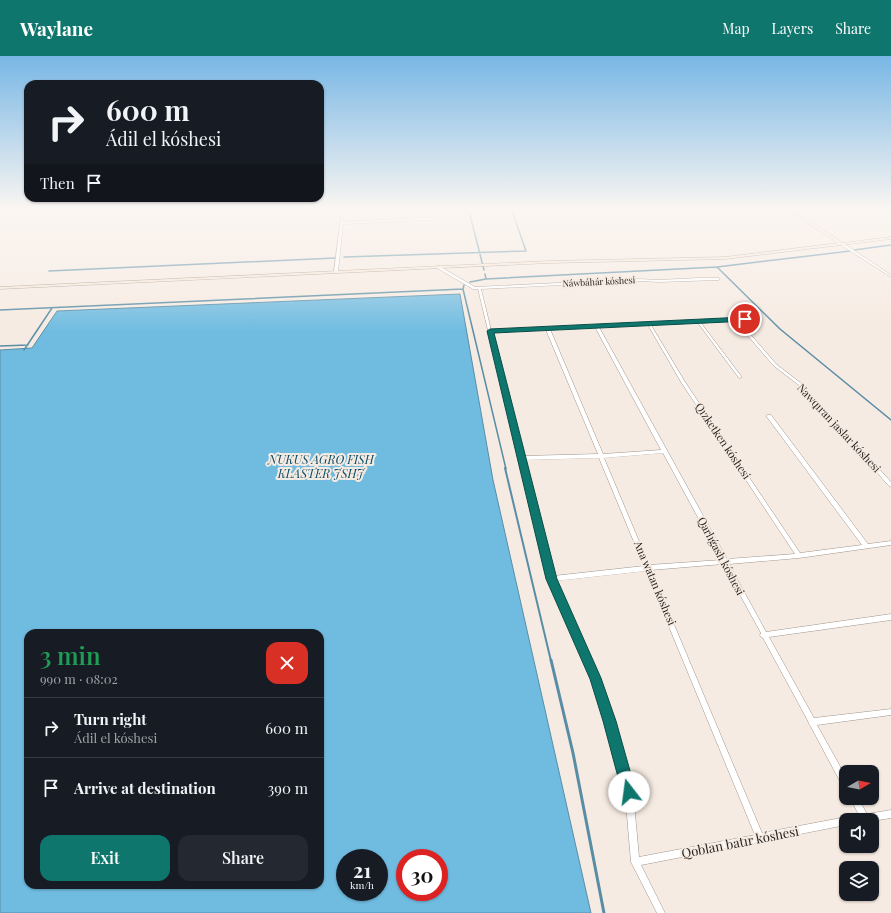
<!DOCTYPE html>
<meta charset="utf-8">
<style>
body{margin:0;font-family:"Playfair Display",serif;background:#242831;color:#f1f3f6;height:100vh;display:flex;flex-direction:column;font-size:15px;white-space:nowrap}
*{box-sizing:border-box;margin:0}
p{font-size:13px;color:#9ea1a6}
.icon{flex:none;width:22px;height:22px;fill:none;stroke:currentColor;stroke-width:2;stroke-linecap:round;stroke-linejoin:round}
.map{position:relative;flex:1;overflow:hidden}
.sheet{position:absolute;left:24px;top:573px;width:300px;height:260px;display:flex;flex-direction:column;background:#171b24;border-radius:12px;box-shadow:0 1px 3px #0004}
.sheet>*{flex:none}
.hud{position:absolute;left:24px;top:24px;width:300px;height:122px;border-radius:12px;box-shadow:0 1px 3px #0004;background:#171b24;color:#f1f3f6;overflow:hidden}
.needle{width:26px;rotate:81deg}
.tools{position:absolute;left:839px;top:709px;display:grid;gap:8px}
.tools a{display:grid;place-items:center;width:40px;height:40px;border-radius:8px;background:#171b24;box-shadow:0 1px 3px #0004;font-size:20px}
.speed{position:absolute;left:336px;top:793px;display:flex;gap:8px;font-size:20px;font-weight:700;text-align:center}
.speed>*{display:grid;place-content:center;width:52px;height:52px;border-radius:50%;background:#171b24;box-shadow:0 1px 3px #0004;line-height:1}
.speed small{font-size:10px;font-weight:400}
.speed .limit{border:6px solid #d22;background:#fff;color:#111}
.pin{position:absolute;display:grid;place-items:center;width:34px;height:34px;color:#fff;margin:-17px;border:2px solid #fff;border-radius:50%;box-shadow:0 1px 4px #0007}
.me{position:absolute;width:44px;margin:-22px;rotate:345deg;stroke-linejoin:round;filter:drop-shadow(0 0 3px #0008)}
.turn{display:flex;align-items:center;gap:14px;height:84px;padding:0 16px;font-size:18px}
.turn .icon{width:52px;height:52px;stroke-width:2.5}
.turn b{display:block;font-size:28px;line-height:34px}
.then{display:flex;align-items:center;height:38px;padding:0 16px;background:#0003;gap:8px;font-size:15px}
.round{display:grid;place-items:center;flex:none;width:42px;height:42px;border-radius:12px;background:#242831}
.overview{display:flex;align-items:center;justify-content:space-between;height:68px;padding:0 16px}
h1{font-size:24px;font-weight:600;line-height:30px;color:#1e9e55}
.cta{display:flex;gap:8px;margin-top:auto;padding:8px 16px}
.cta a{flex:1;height:46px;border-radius:12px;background:#0f766e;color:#fff;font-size:16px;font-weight:600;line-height:46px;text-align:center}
.cta a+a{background:#242831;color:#f1f3f6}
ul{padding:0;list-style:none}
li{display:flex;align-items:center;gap:12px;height:60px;padding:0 16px;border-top:1px solid #363941}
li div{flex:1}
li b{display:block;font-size:15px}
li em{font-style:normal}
header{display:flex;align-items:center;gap:24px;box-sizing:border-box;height:56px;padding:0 20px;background:#0f766e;color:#fff}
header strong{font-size:19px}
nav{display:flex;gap:22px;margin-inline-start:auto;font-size:14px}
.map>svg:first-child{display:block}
</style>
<header>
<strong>Waylane</strong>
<nav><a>Map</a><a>Layers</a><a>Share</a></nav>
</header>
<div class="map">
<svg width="891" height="857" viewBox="0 0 891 857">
<rect width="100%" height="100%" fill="#f6ebe2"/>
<path fill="#70bce1" stroke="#598da6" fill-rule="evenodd" d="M460,238l33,186 98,433h-591v-563l32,-2 25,-37zM28,577h292v252h-292zM345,802h34v34h-34zM405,802h34v34h-34z"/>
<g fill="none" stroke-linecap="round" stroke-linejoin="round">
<path stroke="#598da6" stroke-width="1.5" d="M469,155l15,59
M854,194l37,-5
M344,201l182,-6 -14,-40
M717,211l63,62 111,91
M49,215l286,-13
M485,218l1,5 231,-12 133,-16
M470,226l16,-3
M464,229l-1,4 43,180
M0,254l463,-21
M0,290l28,-1
M24,294l28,-42"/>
<path stroke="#598da6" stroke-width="2" d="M505,412l46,193"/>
<path stroke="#598da6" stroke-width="3" d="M551,604l22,93 31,160"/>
<defs>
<path id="street" d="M342,155h2l-1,11 101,-5 1,1 -1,1 -101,5 -5,48 -2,1 -2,-1z
M841,187h2l48,32v2l-50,-32z
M437,210h2l36,21 164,-8 20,1 39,-2h21v2h-1l-59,2 -20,-1 -158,8 10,41 265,-12v2h-1l-16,1 37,43 26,20 89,98v5l-2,-1 -89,-100 -26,-20 -39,-45 -34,2 40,53 1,1 -2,1h-1l-41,-55 -47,2 34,57 115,171 62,-8 -95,-128v-2h4l97,129 23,-3v4l-92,13 -70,6 37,68 125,-18v6l-122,17 45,81 77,-9v6l-74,10 29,52v11l-3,-1 -33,-62 -1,-1 -1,-3 -45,-83 -2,-1 -1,-2 1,-2 -38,-69 -72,6 111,263 84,-16 3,1v2l1,-3 9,-2 -9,-17h8l9,16 24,-4v8l-19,3v-1h-26v5l-205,40 24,48h-8l-26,-51 -6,-70 -18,-71 -15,-42 -44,-100 -70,-290h-5l-36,-21zM648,269l33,57 114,172 -68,5 -128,-232zM595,271l66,123 -58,4 -53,-125zM546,274l52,124 -75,2 -31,-124zM663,397l58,107 -72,5 -45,-107zM599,402l45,108 -91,10 -29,-116zM646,515l109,264 -116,22 -6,-65 -20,-71 -16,-45 -42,-95z"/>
<path id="secondary" d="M789,155h5l49,32 48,-6v2l-166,20 -176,4 -549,26v-2l549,-26 176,-4 113,-14z"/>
</defs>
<use href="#street" stroke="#9f958d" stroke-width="1"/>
<use href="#secondary" stroke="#9f958d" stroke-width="1"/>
<use href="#street" fill="#fff" fill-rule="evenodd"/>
<use href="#secondary" fill="#fae9da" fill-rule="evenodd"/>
</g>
<linearGradient id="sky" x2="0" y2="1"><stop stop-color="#78b7e5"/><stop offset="0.56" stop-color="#fbf6f2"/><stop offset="1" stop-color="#fbf6f2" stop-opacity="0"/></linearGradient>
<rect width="891" height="275" fill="url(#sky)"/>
<path fill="#0f766e" stroke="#0a4d48" d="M745,261l4,2 -1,2 -254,12 63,246 44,99 15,43 20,71 -2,5 -5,2 -5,-2 -2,-5 -19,-71 -13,-42 -44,-100 -59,-248 3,-2z"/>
<g text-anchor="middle" stroke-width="4" stroke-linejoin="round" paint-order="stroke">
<g font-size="9" fill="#231f1b" stroke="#f6ebe2">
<text transform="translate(599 226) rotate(-3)" y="3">Náwbáhár kóshesi</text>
</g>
<g font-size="11" fill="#231f1b" stroke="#f6ebe2">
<text transform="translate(839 372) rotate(47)" y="4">Nawqıran jaslar kóshesi</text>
<text transform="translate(723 385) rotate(56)" y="4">Qızketken kóshesi</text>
<text transform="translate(721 500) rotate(62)" y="4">Qarlıǵash kóshesi</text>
<text transform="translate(655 527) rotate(67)" y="4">Ana watan kóshesi</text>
</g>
<g font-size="12" font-style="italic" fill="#0a4b64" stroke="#f6ebe2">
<text x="321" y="408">NUKUS AGRO FISH<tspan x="321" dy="14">KLASTER JSHJ</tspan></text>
</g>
<g font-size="13" fill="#231f1b" stroke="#f6ebe2">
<text transform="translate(740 786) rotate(-11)" y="5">Qoblan batır kóshesi</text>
</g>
</g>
</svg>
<div class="tools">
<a><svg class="needle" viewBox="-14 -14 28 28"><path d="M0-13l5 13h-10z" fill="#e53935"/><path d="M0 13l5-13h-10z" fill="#9ea1a6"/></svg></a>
<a><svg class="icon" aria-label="sound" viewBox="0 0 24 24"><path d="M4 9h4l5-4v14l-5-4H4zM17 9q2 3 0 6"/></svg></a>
<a><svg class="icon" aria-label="layers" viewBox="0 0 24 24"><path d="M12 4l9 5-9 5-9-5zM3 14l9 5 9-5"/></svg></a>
</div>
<div class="speed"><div>21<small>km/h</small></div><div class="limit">30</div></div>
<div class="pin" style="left:745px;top:263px;background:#d93025"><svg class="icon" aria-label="arrive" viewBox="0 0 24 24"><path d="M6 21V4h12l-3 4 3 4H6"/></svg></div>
<svg class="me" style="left:629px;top:736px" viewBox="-20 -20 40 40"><circle r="19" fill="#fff"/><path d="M0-13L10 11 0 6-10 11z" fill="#0f766e"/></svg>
<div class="hud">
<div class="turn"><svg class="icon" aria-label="right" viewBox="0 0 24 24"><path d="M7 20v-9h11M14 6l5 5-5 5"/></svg><div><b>600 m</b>Ádil el kóshesi</div></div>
<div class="then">Then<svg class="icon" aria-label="arrive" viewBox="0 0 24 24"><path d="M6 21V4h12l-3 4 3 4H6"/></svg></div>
</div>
<section class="sheet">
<div class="overview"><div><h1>3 min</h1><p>990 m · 08:02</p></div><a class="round" style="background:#d93025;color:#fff"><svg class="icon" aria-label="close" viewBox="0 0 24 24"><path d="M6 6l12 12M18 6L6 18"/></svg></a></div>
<ul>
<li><svg class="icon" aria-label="right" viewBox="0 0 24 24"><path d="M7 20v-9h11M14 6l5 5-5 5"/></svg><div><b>Turn right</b><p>Ádil el kóshesi</p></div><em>600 m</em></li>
<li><svg class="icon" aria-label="arrive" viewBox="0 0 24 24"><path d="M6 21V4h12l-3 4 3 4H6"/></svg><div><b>Arrive at destination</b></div><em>390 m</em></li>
</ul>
<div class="cta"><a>Exit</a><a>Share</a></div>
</section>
</div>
